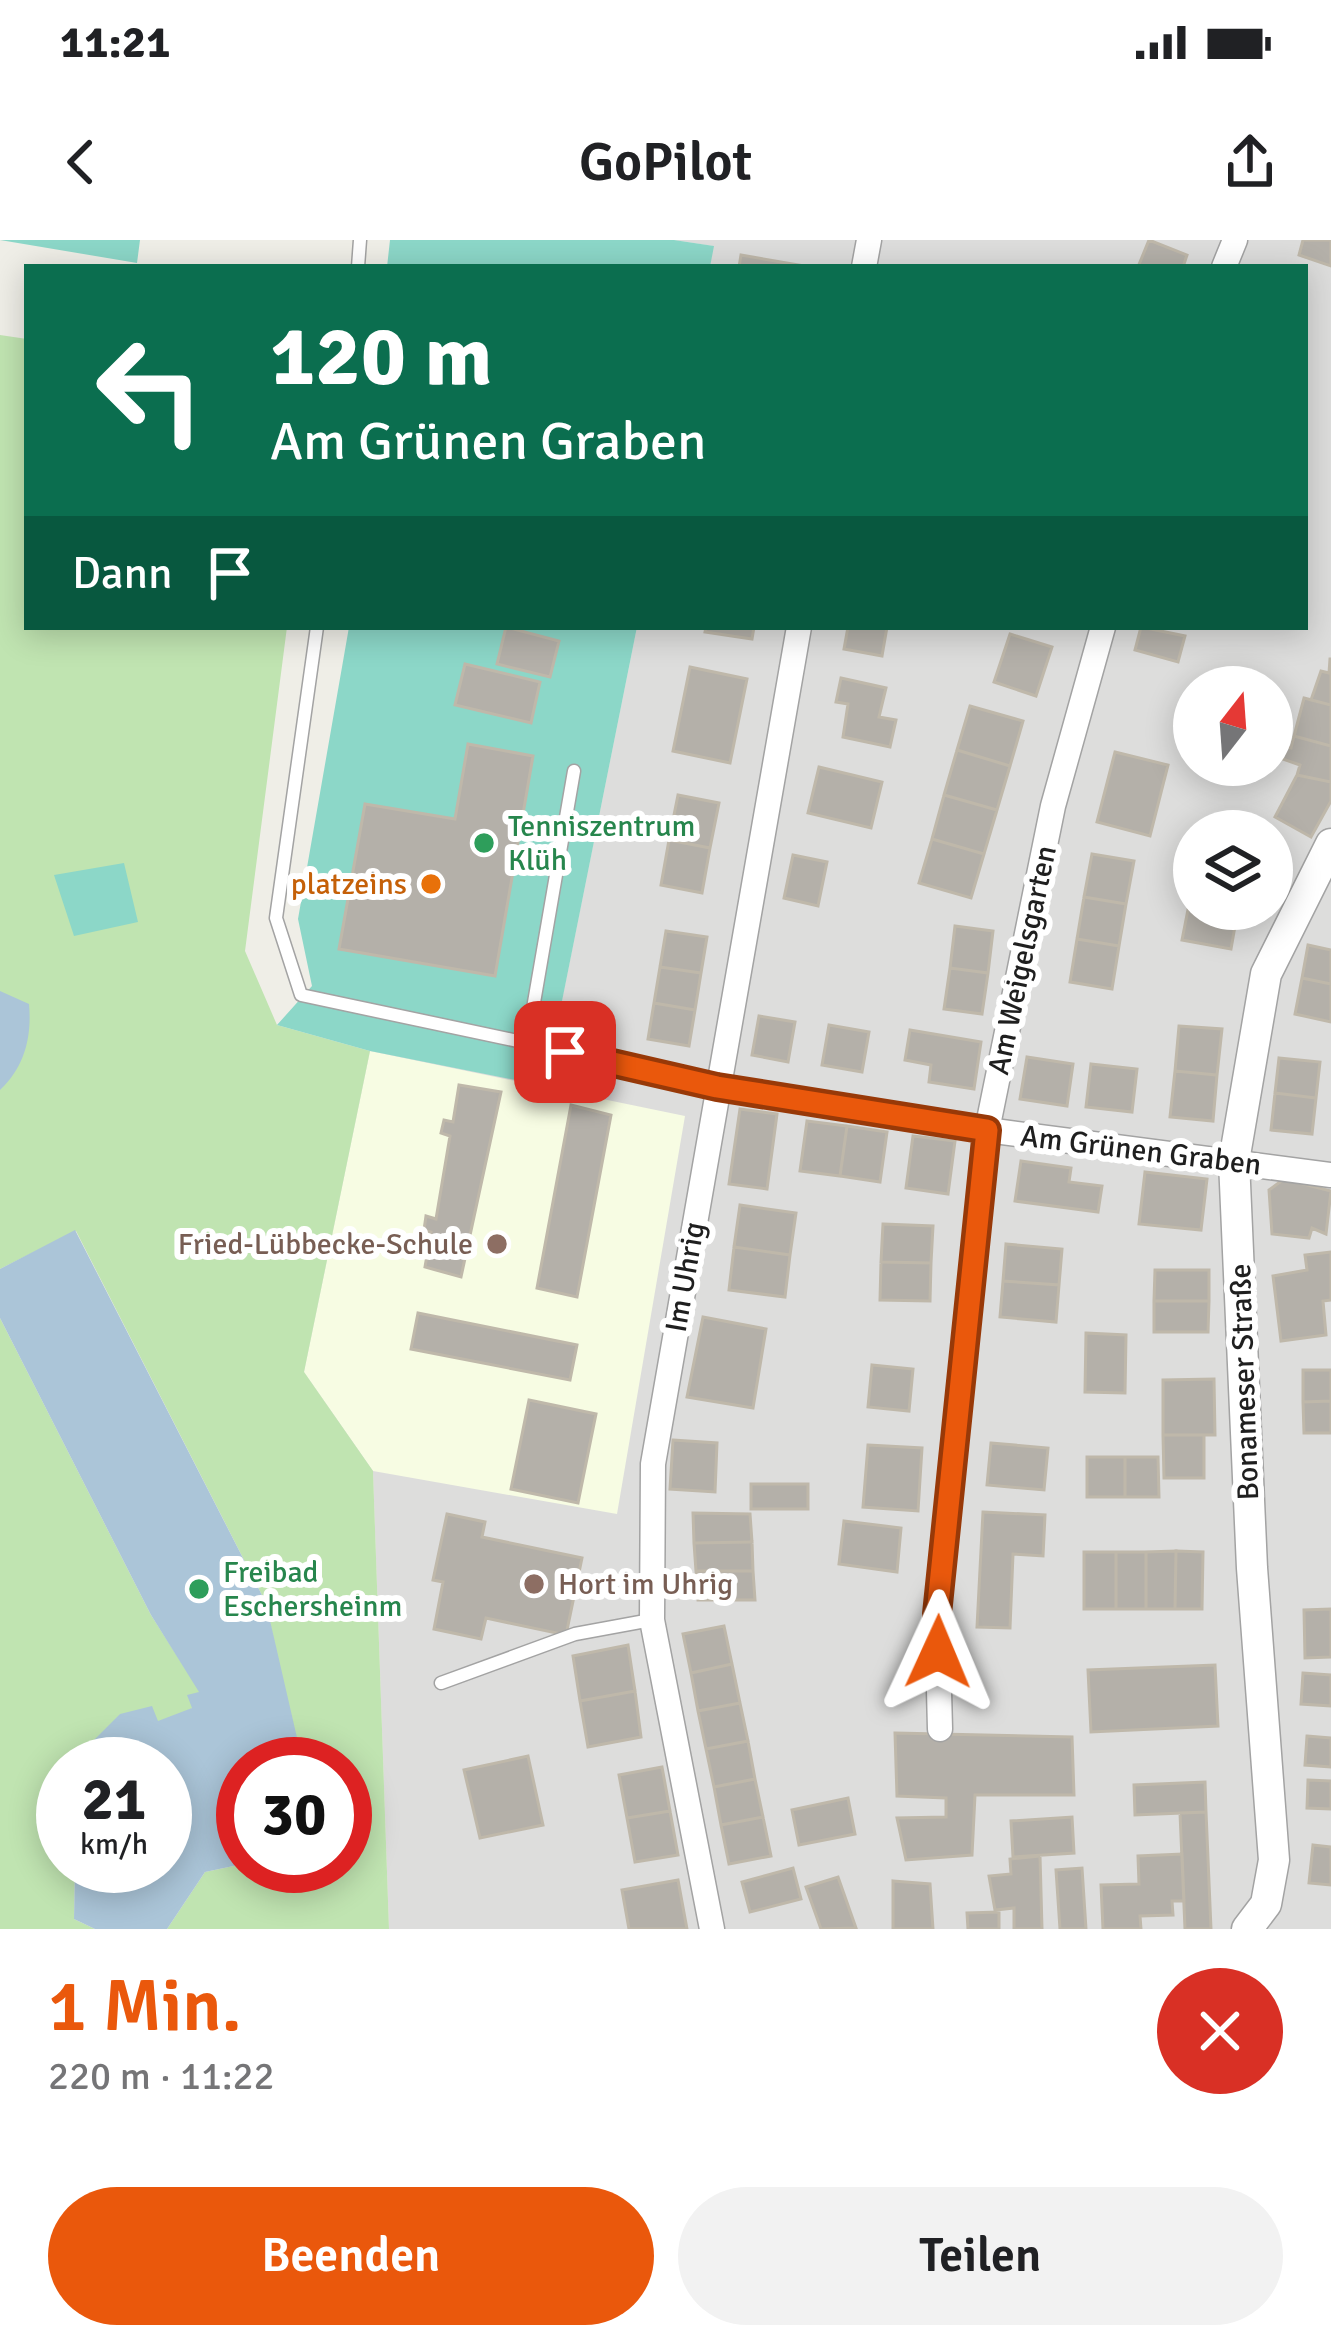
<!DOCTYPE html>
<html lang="de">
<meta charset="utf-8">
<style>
body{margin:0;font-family:Signika,sans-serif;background:#f2f2f2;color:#202124;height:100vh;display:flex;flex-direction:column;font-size:45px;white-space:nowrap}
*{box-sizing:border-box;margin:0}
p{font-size:39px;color:#757577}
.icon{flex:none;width:66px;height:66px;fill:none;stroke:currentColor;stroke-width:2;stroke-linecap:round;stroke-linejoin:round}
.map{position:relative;height:1689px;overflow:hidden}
.drawer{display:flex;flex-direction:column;background:#fff;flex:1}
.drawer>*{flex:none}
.hud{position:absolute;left:24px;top:24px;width:1284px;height:366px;border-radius:0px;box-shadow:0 6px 30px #0003;background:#0b6e4f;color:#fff;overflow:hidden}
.needle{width:78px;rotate:17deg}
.tools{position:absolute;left:1173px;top:426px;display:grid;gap:24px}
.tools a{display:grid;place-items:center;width:120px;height:120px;border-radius:50%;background:#fff;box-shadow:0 6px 30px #0003;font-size:60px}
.speed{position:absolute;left:36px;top:1497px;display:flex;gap:24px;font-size:60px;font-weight:700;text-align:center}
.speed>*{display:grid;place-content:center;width:156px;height:156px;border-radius:50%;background:#fff;box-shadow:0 6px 30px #0003;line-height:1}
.speed small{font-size:30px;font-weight:400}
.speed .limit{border:18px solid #d22;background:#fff;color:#111}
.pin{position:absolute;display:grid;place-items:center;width:102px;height:102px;color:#fff;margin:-51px;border-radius:24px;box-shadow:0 6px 18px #0006}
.me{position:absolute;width:132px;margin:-66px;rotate:1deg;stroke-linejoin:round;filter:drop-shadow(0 0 9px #0008)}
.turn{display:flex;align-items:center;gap:42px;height:252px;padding:0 48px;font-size:54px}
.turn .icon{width:156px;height:156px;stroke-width:2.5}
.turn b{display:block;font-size:84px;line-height:102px}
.then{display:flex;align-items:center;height:114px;padding:0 48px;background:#0003;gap:24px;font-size:45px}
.round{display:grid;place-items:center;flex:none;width:126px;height:126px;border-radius:63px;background:#f2f2f2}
.head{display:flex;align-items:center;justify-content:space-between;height:204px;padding:0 48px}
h1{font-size:72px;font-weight:600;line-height:90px;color:#ea580c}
.primary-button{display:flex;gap:24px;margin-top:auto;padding:24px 48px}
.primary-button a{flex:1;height:138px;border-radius:72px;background:#ea580c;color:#fff;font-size:48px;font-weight:600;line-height:138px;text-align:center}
.primary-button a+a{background:#f2f2f2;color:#202124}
.status{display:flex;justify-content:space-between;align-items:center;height:84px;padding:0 60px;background:#fff;direction:ltr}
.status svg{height:33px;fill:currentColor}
header{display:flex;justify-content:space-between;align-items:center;height:156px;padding:0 48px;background:#fff;font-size:54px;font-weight:600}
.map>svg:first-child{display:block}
</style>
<div class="status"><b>11:21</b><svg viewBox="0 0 49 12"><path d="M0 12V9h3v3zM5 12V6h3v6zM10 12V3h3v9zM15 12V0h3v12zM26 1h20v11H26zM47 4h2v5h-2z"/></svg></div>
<header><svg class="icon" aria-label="back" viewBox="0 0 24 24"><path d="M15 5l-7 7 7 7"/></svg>GoPilot<svg class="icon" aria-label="share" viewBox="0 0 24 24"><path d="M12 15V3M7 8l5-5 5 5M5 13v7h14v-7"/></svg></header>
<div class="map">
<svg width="1331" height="1689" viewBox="0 0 1331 1689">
<rect width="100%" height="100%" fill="#efeee7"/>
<path fill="#dddddc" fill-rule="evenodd" d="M674,0h657v1689h-942l-16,-457 -69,-100 66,-321 175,34 92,-458h668v-360h-595l3,-21zM1194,447h78v78h-78zM1194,591h78v78h-78z"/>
<path fill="#f7fce3" d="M370,811l315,65 -68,398 -244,-43 -69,-99z"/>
<path fill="#c0e4b1" d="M0,95l27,4v288h260l-42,324 32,74 93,26 -66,321 69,99 16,458h-222l38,-57 38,-8 102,2v-102h-45l-34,-161 -190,-372 -76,38z
M0,1078l151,297 49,77 -7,16 -119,53 4,3h-15v102h12l-1,53 21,10h-95z"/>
<path fill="#8cd7c8" d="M0,0h140l-3,23z
M390,0h284l40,6 -4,21h-323z
M349,387h288l-92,459 -175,-35 -93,-26 35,-39 -14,-67z
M124,623l14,59 -64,14 -20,-61z"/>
<path fill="#abc5d8" d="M0,751l29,13c3,32 -4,63 -29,86z
M75,990l191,373 35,152 -1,9h-57v100l-38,8 -38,57h-72l-21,-10 1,-53h90v-102l-91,-4 46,-46 32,-8 6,15 34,-13 -5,-13 12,-3 -48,-77 -151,-297v-49z"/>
<path fill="#b4b0a9" stroke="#bfb8aa" stroke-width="3" d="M1149,0l38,15 -4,12h-45z
M1303,0h28v26l-32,-11z
M741,15l69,12h-71z
M506,387l53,14 -9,36 -53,-13z
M706,387h48l-2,12 -47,-7z
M848,387h39l-5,29 -38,-7z
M1141,387l44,9 -7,26 -43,-12z
M1010,394l42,13 -16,49 -42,-14z
M1330,419h1v46l-20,-5 10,-29 8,2z
M465,424l75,18 -9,41 -76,-18z
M690,427l57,12 -17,84 -57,-12z
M841,438l45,10 -7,29 17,3 -6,27 -47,-10 5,-33 -12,-2z
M1304,458l27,7v41l-37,-10z
M970,466l53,15 -13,45 -53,-16z
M1294,496l37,10v36l-34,-7 3,-10 -23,-8 1,-12 13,3z
M468,504l65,12 -38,220 -156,-27 26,-145 90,15z
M957,510l53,16 -13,44 -53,-15z
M1115,512l53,13 -18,71 -53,-14z
M819,527l63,15 -11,46 -63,-15z
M1297,535l34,7v19l-20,36 -36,-20z
M678,555l41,8 -9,45 -41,-8z
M944,555l53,15 -13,44 -52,-15z
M932,599l52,15 -13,44 -52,-15z
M669,600l41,8 -8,45 -41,-8z
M1092,614l42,7 -8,43 -42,-7z
M793,615l34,7 -9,44 -34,-8z
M1194,639v30h44l-7,40 -49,-9z
M1084,657l42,7 -7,42 -42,-7z
M955,686l38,5 -5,42 -38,-5z
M666,691l41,6 -6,36 -41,-6z
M1077,699l42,7 -7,43 -42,-7z
M1308,705l23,5v34l-29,-6z
M660,727l41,6 -6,37 -41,-7z
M950,728l38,5 -6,41 -38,-5z
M1302,738l29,6v38l-36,-8z
M654,763l41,7 -6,36 -41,-7z
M759,776l36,6 -7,40 -36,-7z
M829,785l40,7 -7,40 -40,-7z
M1179,786l43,3 -5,46 -42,-4z
M910,790l71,12 -7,47 -45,-7 2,-17 -26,-5z
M1027,817l46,7 -6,42 -47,-7z
M1279,818l41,4 -4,36 -41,-5z
M1091,824l46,5 -5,43 -46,-5z
M1175,831l42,4 -4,46 -43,-4z
M459,845l42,7 -40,185 -36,-10 6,-35 -7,-2 2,-14 10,3 14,-83 -9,-3 3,-13 9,2z
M1275,853l41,5 -4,36 -41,-4z
M571,865l40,10 -34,182 -40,-9z
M740,869l37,5 -10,75 -38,-5z
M807,881l40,5 -7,50 -40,-5z
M847,886l40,6 -7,50 -40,-6z
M913,896l42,5 -7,53 -42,-6z
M1021,921l50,7 -2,14 33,4 -4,26 -83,-11z
M1145,932l62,7 -6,51 -62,-6z
M1284,939l47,12 -5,43 -14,-6 -3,10 -37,-4 -3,-44z
M740,965l56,8 -6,42 -56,-8z
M883,984l50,2 -2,37 -50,-1z
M1006,1004l56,5 -3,36 -56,-4z
M734,1007l56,8 -5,42 -56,-7z
M1331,1012v48l-8,1 3,34 -45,6 -8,-65 34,-6 -2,-15z
M881,1022l50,1 -1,38 -50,-1z
M1155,1030h54v31h-55z
M1003,1041l56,4 -3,37 -56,-5z
M1154,1061h55l-1,31h-54z
M418,1073l159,32 -7,35 -159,-31z
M703,1077l63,12 -13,79 -66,-11z
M1086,1093l40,2 -1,58 -40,-1z
M872,1125l41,4 -4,42 -41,-4z
M1303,1130h28v31l-28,1z
M1214,1139l1,56h-52v-55z
M529,1160l67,14 -18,89 -67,-14z
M1331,1161v32h-27l-1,-31z
M1163,1195h41v43h-40z
M673,1200l44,3 -2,49 -45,-3z
M991,1203l57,5 -4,42 -57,-5z
M868,1205l54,3 -4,63 -55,-4z
M1087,1217h38v40h-38z
M1125,1217h33l1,40h-34z
M751,1244h57v25h-57z
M983,1272l62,3 -2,41 -30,-2 -3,74 -33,-1z
M693,1273l57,1 2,28 -58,1z
M447,1274l38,8 -3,15 100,21 -16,77 -80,-17 -5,21 -47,-10 9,-47 -10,-2z
M844,1281l57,7 -4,44 -58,-8z
M752,1302l1,29h-57l-2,-28z
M1176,1311l27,1 -1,57h-27z
M1176,1311l-1,58h-29v-57z
M1084,1312h32v57h-32z
M1116,1312h30v57h-30z
M696,1331h57l2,29h-57z
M1331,1369v48l-26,1 -1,-48z
M724,1386l8,38 -41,9 -8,-39z
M628,1405l7,46 -55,10 -7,-45z
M732,1424l8,39 -42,8 -7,-38z
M1215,1425l3,61 -127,6 -3,-62z
M1303,1433l28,2v31l-30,-2z
M635,1451l6,46 -53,10 -8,-46z
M740,1463l8,38 -42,8 -8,-38z
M895,1493l177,4 2,58h-99l-3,60 -66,5 -9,-42 49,-1v-19l-49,-2z
M1307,1496l24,2v29l-26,-2z
M748,1501l7,38 -41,8 -8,-38z
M528,1516l15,69 -63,13 -16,-68z
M662,1527l8,44 -43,7 -8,-43z
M755,1539l8,38 -42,8 -7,-38z
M1308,1540l23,1v28l-24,-1z
M1205,1542l1,30 -71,3 -1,-30z
M848,1558l7,36 -56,11 -7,-35z
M670,1571l8,44 -43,7 -8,-44z
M1206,1572l5,117h-26l-5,-116z
M763,1577l8,39 -42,8 -8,-39z
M1072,1577l2,36 -61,4 -2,-36z
M1313,1605l18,2v38l-22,-2z
M1182,1614l2,47h-12l1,14 -33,1 1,13h-38l-2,-44 38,-1 -1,-28z
M1040,1616l2,73h-28v-21l-19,2 -6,-34 22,-2 -1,-15z
M793,1628l8,31 -51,13 -8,-30z
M1082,1628l4,61h-26l-4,-59z
M838,1637l18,51 -35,1 -15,-42z
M678,1640l9,49h-58l-7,-39z
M893,1641l37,3 3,45h-40z
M999,1672v17h-31l-1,-16z"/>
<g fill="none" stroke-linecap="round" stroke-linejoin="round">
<defs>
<path id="service" d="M358,27l2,-27
M317,387l-41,291 25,77 226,48 47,-272
M441,1443l134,-49 76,-14"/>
<path id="minor" d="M864,27l5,-27
M1224,27l11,-27
M527,803l190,44 270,43 344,45
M940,1489l-3,-115 50,-484 66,-324 50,-179
M712,1689l-60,-309 1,-156 146,-837"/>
<path id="tertiary" d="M1247,1689l19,-25 8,-44 -22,-292 -18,-407 32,-187 65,-130"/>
</defs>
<use href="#service" stroke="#a3a3a3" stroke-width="15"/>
<use href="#minor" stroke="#a3a3a3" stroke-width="27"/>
<use href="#tertiary" stroke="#a3a3a3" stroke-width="33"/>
<use href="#service" stroke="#fff" stroke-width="12"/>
<use href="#minor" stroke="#fff" stroke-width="24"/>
<use href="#tertiary" stroke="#fff" stroke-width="30"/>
</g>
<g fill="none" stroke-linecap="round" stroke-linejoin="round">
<defs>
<path id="route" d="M565,812l152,35 270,43 -50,484 1,38"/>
</defs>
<use href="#route" stroke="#983908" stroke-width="30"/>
<use href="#route" stroke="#ea580c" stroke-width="21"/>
</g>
<g fill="#2e9e5b" stroke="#fff" stroke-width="4.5">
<circle cx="484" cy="603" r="12"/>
<circle cx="199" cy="1349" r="12"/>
</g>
<circle fill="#e8710a" stroke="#fff" stroke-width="4.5" cx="431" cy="644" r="12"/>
<g fill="#8d6e63" stroke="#fff" stroke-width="4.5">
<circle cx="497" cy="1004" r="12"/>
<circle cx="534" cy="1344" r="12"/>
</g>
<g text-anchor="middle" stroke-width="12" stroke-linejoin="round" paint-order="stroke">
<g font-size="30" fill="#27864d" stroke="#fff" text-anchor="start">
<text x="508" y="596">Tenniszentrum<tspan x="508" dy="34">Klüh</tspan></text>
<text x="223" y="1342">Freibad<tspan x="223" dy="34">Eschersheinm</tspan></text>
</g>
<g font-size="30" fill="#c56008" stroke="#fff" text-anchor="end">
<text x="407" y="654">platzeins</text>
</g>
<g font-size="30" fill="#1f1f1f" stroke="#fff">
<text transform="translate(1022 720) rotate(-78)" y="10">Am Weigelsgarten</text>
<text transform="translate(1141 910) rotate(7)" y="10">Am Grünen Graben</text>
<text transform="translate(685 1037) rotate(-80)" y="10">Im Uhrig</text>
<text transform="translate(1244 1142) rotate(-92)" y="10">Bonameser Straße</text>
</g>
<g font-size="30" fill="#785e54" stroke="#fff" text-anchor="end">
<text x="473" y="1014">Fried-Lübbecke-Schule</text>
<text x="558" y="1354" text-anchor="start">Hort im Uhrig</text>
</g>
</g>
</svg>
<div class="tools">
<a><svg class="needle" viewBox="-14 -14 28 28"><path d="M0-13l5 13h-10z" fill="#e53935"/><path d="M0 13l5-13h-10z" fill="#757577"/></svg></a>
<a><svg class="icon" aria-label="layers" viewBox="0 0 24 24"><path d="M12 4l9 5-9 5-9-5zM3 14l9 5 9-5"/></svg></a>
</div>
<div class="speed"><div>21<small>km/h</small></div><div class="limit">30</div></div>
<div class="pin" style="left:565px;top:812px;background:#d93025"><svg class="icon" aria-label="arrive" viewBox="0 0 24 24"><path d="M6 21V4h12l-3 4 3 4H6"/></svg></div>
<svg class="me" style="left:938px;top:1412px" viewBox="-20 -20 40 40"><path d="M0-17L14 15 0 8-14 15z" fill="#ea580c" stroke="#fff" stroke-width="4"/></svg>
<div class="hud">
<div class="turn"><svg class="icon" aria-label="left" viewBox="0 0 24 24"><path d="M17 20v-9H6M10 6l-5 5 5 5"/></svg><div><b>120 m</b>Am Grünen Graben</div></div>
<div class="then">Dann<svg class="icon" aria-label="arrive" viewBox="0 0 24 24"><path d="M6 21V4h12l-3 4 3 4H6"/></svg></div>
</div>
</div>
<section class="drawer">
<div class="head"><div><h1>1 Min.</h1><p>220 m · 11:22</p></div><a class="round" style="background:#d93025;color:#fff"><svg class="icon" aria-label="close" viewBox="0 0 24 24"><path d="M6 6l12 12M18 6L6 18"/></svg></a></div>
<div class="primary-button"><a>Beenden</a><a>Teilen</a></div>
</section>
